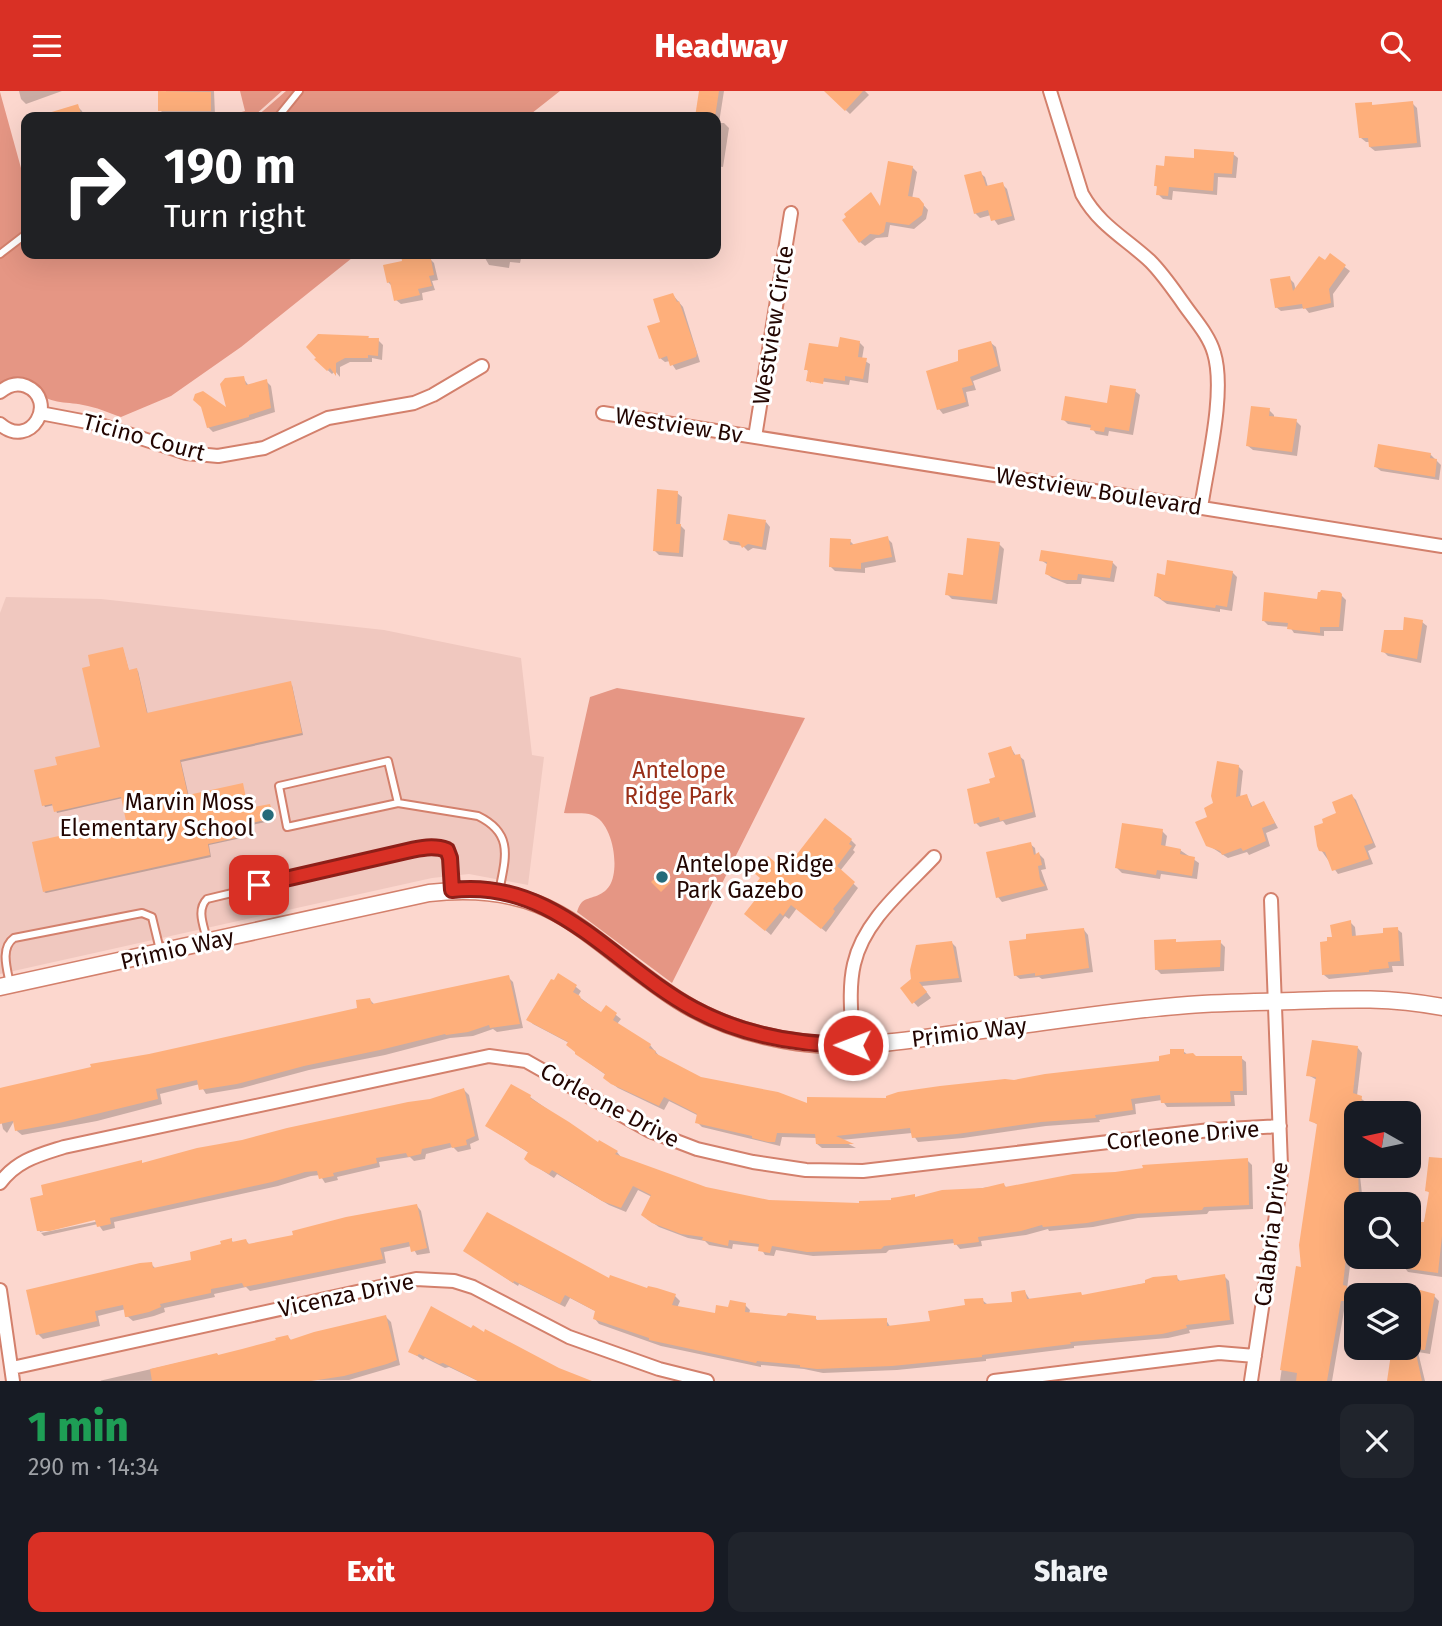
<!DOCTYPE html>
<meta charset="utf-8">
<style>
body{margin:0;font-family:"Fira Sans",sans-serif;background:#20242c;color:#f1f3f6;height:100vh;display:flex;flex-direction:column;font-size:26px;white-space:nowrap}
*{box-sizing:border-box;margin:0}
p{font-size:23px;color:#9ea1a6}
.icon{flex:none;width:38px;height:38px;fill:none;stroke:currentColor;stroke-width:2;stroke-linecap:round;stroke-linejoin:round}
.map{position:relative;height:1290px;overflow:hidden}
.sheet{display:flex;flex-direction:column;background:#171b24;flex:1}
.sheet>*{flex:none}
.hud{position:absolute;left:21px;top:21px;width:700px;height:147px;border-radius:14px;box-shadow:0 7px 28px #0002;background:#202124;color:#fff;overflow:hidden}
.needle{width:46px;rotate:279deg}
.tools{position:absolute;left:1344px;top:1010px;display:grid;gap:14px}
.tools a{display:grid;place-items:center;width:77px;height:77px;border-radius:14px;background:#171b24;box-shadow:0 7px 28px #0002;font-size:35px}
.pin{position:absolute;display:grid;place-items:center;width:60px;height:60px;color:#fff;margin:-30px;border-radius:14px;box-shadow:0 4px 10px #0006}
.me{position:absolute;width:77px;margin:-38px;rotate:271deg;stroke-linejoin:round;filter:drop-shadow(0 0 5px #0008)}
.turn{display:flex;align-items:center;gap:24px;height:147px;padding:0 28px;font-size:32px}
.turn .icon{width:91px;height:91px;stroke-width:2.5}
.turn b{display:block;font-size:49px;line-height:60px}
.round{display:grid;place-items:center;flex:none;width:74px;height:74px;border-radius:14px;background:#20242c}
.overview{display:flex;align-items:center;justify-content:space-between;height:119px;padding:0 28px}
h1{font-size:42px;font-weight:800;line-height:52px;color:#1e9e55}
.action{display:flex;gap:14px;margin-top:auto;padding:14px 28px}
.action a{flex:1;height:80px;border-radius:14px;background:#d93025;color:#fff;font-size:28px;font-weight:800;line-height:80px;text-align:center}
.action a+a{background:#20242c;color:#f1f3f6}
header{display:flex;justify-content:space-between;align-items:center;height:91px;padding:0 28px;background:#d93025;color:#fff;font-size:32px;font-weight:800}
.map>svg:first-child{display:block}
</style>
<header><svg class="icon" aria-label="menu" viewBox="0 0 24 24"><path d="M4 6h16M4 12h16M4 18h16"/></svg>Headway<svg class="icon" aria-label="search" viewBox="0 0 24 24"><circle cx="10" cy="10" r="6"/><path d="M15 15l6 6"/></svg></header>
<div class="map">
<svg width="1442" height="1290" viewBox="0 0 1442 1290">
<rect width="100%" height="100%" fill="#fcd7ce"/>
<path fill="#f0c8bf" d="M6,506l95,2 283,31 137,28 11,97 12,2 -16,128 -59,-11 -37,4 -432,96v-361z"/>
<path fill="#e59684" d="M240,0h42l-29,26h-29l21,-6z
M286,0h274l-33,26h-271z
M0,1l21,76 5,-1v87h331l-116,93 -70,49 -50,21c-12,-4 -25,-10 -38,-12 -18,-4 -35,0 -47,-16l-36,1z
M617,597l188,30 -133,265 -95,-71c1,-3 2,-7 5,-10 7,-6 20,-4 28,-17 10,-17 3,-63 -18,-70 -8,-3 -20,-1 -28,-2l26,-116z"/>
<path fill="#0003" d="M19,0h43l-36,13 -5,-5z
M166,0h48l1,24h-50l-5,-5z
M700,0h24l-5,32h5l5,5 -6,39 -7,-1v-49h-19z
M826,0h39l4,4 -19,19z
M1412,12l5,5 4,39 -46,4 -5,-4v-5h-4l-5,-4 10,-34 3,2z
M77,15l5,5 2,6h-45z
M664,23l20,3h-20z
M1233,63l5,4 -2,20 -18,-1 -1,18 -44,-4 -1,9 -9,-1 -5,-5 1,-6 -3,-2 10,-18z
M912,76l5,5 -5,27 7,1 9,10 -2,9 -12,10 -24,-4 -2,12 -12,1 -11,8 -5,-4 -11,-25 33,-8z
M980,82l5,4 3,10 14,-3 5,5 8,31 -17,5 -7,-10 -11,3 -5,-5z
M411,163l5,4 14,1 4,4 4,17 -6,1 3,9 -13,3 1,7 -22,4 -5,-4 -3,-13 -5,-5 16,-20 -1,-6z
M476,163h46l-2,9 -10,-1 -1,6 -20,-3 -4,-7z
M1330,165l20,15 -17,23 1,13 -25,6 -4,-5 -24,3 -5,-4 13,-29 5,5 2,8z
M673,204l10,12 17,55 -24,8 -6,-9 -5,1 -5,-4 3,-34z
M368,246l2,3h8l5,5 -1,15 -10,-2v4h-22l-10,5v10l-5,-6 -3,3 -11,-10z
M859,251l5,5 -2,12 8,5 -2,19 -18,-3 -1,5 -38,-5v3l-3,-3 1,-8 -3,-3 33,-20z
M991,252l5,4 5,24 -28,10 3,9 -10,2 3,14 -26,8 -4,-5 21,-47z
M243,287l6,8 17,-5 5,5 4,26 -62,20 -5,-5 21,-16z
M1135,300l5,4 -7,40 -24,-4 -1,5 -12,-2 -4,-6 -24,-4 -5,-5 46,-14z
M1269,319l5,5v3l22,3 5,5 -4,30 -44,-6 -5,-4z
M1430,363l11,11 -2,15 -58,-9 -5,-4z
M677,402l5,4 -2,28 5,5 -2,27 -24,-2 -4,-4z
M766,431l4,5 -4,23 -13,-2 -5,3 -5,-5 -13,-2 -5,-5z
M887,447l5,5 4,19 -31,6v5l-30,-2 -5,-5 20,-25 4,4z
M999,453l5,5 -7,55 -45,-5 -5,-5z
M1041,469l71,2 5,5 -3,15 -32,-4 -1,6h-14l-15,-6 -5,-4 1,-9z
M1232,481l5,5 -5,34 -12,-2v3l-53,-8 -11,-8z
M1339,502l7,7 -3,31h-19v5l-30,-3 -4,-6 -22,-2 -5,-5z
M1422,531l5,4 -6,37 -33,-7 -5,-5 22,-19z
M123,558l6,22 7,-1 2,1 10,44 144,-30 11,50 -122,27 8,35 53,-12 7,24 21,-3 5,14 -32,7 3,10 -37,8 2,12 -165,36 -2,-1 84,-70 -5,-24 -66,15 -3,-8 -9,2 -1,-2 15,-39 43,-18 -10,-81z
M1011,657l5,8h3l5,4 12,57 -30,8 -3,-4 -23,6 -4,-4z
M1238,675l5,5 -3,27 7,-2 6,12 11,-5 14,25 -12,5 4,13 -21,9 -2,-3 -19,6 -20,-13 1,-27z
M1352,705l4,4 20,47 -8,4 5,13 -35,10 -17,-24 18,-36z
M1162,740l5,5 -2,12 15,2 19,13 -2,16 -36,-5 -1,5 -38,-6 -5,-5z
M851,749l5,5 -3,5 2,2 -15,19 18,17 -32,44 -29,-24 -8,11 -4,-3 -14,19 -20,-17 36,-48z
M1030,753l5,4 1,7 3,-1 5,5 2,10 -5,1 7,20 -46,12 -4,-5z
M1350,831l5,5 1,10 29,-2 12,-6 5,4 2,33h-12l1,6 -64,7 -5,-4 10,-36z
M1084,839l4,5 5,37 -51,7 -3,-2 -19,2 -5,-4z
M951,851l5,5 6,35 -40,4 9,12 -13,9 -16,-18z
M1156,851h64l5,5 -1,24 -63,3 -4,-4z
M558,885l18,11 5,4 -3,5 24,18 5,-6 9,7 5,4 -4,5 33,21 10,12 40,22 109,26 79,-5 273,-37 22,-12 5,4 8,2 45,1 5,4 1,33h-13l1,11 -68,1 -5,-7 -27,4 1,10 -37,6 1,2 -54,4 -83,12 -45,4 -6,-9 -71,7 15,8h-34l-5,-4v-6l-35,-1 -2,9 -78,-19 -5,-5 2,-6 -30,-15 -5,9 -46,-22 -8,-6 -4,-7 -24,-17 -13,-15 -36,-19 -4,-4z
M508,886l5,5 10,46 -26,4 -4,-3 -20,7 -23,2 -65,17 -76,15 -67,18 -36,6 -6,-10 -40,10 2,10 -65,17 -75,14 -5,-4 -3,-10 -7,12 -4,-4 -3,-14v-25l359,-81 11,-9 5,5z
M1358,957l4,5 -5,43 9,6 -1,11h-9v52h8v2h-5l4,36 -7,1v17l-9,68 4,3 -3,13h-3l-13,76h-52l14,-97 9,-15 16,-143 -8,-6 6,-40 -9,-5z
M464,999l5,5 10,45 -9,4 1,5 -13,3 -5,-5 -27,7 -1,5 -11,2 -4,-4 -31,5 1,5 -43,10 1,3 -13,3 -5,-8 -9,1 -33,10 -164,36 1,6 -12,3 -5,-7 -54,12 -3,-3 63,-13 -1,-4 -63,16 -8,-33 109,-37 3,3 286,-64z
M530,1006l68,48 19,7 4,5 85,31 63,13 92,4 143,-20 3,3 108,-14 132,-14 5,5 1,44 -44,2 -2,3 -69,4 -45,9 -44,4 -1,-2 -22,6 -45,6 1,5 -22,3 -5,-6 -66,7 -3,3 -73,3 -37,-6 -2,6 -9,-1 -5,-8 -27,-3 -1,5 -23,-4 -4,-4 -17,-3 -29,-11 -12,-8 5,-22 -14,-7 -12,22 -17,-7 -52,-31 -3,4 -23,-15 -2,-10 -42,-27z
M1442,1069v117l-34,-5 -4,-5 1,-10h4l1,-16 10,1 10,-48 -3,-4z
M417,1115l4,5 9,42 -13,2 -5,-9 -28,6 2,11 -136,28 -4,-4 -18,4 -14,3 1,3 -51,11 1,4 -11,4 -21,5 -6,-5 -1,-7 -28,7 2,10 -57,13 -5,-5 113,-70 5,5 37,-7 38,-22 3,3 12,-2 5,5z
M465,1160l210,45 5,5 -3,7 39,7 29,-10 5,5 -1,4 66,4 4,4 67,-2 5,8 41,-5 50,-23 5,4h27l11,-12 5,8 53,-4 93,-19 5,5 43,-6 5,5 5,43 -45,6 1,3 -22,5 -94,8v2l-88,11v2l-89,9 -74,3 -19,-4 -43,-4v2l-100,-21 -62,-22 -4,-5 2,-7 -27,-14 -5,9 -46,-23 -1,2z
M1402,1196l32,9 5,5 -9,53 -12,-2 7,29h-36l3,-21 -7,-1 -5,-5 1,-7h28v-52h-9z
M386,1226l5,5 9,43 -51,15 -250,1 118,-27 2,2 59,-14 9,-6 5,5z
M472,1240l86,39 29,11h-109l-29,-14 -4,1 -20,-10 -2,2 -13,-9z"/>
<path fill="#feaf7b" d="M158,0l53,1v19h-53z
M699,0h20l-4,26h-20z
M824,0h39l-18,20z
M1413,10l4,42 -48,4 -1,-9h-9l-4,-35 17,-1v3z
M78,13l4,13h-37v-3z
M1194,58l40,3 -2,22 -18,-1 -1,18 -44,-4 -1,9 -12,-1 1,-9h-3l2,-21 8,1 1,-10 29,2z
M888,70l25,5 -5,30 11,2 5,6 -2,11 -13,10 -23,-3 -2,10 -5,3 -9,-1 -11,9 -17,-23 4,-3 -2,-3 27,-22 9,14z
M981,80l5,15 17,-4 9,34 -21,5 -3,-11 -14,4 -10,-39z
M1330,162l16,12 -17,24 2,14 -28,6 -1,-5 -27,4 -5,-29 20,-3 3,15 26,-35 6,4z
M401,163h29l4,21 -5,1 3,10 -14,3 2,6 -26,6 -4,-19 -3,1 -4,-18 19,-4z
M673,202l4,9 2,-1 18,52 -1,4 -26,9 -3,-10 -8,3 -12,-33 13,-4 -7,-23z
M318,243l51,2 -1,2h11l-1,18 -10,-1v3h-23l-9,5v13l-6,-8 -3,3 -13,-12 2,-1 -10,-11z
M840,246l20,4 -2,16 9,1 -4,21 -18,-3v5l-21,-3 -1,6 -17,-3 2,-11h-4l5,-27 29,4z
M991,250l7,25 -28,11 3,8 -11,3 4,14 -29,8 -11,-39 32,-10v-11z
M244,285l2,9 21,-6 4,29 -22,7v2l-42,11 -6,-21 -8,-7 2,-6 8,-3 23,16 -6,-23 5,-6z
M1110,294l26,4 -7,42 -24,-4 -1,5 -14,-2 1,-5 -30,-5 4,-24 42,7z
M1251,315l19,2 -1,8 28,3 -5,33 -46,-6z
M1378,353l53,9 -1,5 7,1 -2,18 -61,-10z
M657,398l21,2 -2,33h5l-2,29 -26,-2z
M728,423l38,6 -4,27 -14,-3 -6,4 -3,-6 -16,-2z
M888,445l4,21 -31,6v6l-32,-2 1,-29 21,1 -1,6z
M967,447l33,4 -8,58 -47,-5 3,-22 15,2z
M1041,459l72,11 -3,17 -32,-4 -1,6h-16l-16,-6 2,-12 -8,-1z
M1167,469l66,11 -6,36 -11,-2 -1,3 -54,-8v-2l-7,-2 3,-23 8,2z
M1321,499l19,2 2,2 -3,33h-19v6l-33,-4 1,-6 -26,-2 2,-29 53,7 1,-7h2z
M1404,526l19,3 -6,39 -36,-7 3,-22h19z
M123,556l6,23 8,-2 10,45 144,-32 11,52 -122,27 8,35 55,-12 5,25 22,-4 4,14 -31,7 2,11 -37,8 2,11 -167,37 -11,-50 94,-21 -5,-24 -67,15 -2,-8 -10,2 -8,-36 23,-5 -2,-8 45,-10 -18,-79 8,-2 -2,-11z
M1011,655l3,9 6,-1 13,58 -33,9 -1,-4 -25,7 -7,-35 23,-6 -1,-4 6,-2 -7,-24z
M1217,670l22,4 -3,32 11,-3 4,13 13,-6 11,22 -13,5 4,13 -23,10 -2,-3 -19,7 -2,-4 -14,-5 -11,-24 12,-5 -3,-9 9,-5 -2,-7z
M1352,703l21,49 -9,3 5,13 -37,12 -7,-19 -6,-1 -2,-5 -3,-20 9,-3 -1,-4 14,-6 -4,-11z
M825,727l27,21 -3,5 3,2 -15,20 18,16 -22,27 2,2 -3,5 -11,13 -30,-24 -8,11 -3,-3 -15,18 -21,-17 11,-14 -8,-5 13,-17 -6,-5 14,-17 8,7h7l4,4z
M1122,732l41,6 -2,16 20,4 -1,5 15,3 -3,19 -35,-6 -1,5 -41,-7z
M1031,751l3,13 5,-3 3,13 -4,1 2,13 5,7 -49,12 -10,-46z
M661,781l10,10 -10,10 -10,-10z
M1351,829l1,16 31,-3v-5l15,-1 2,34 -12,1 1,6 -20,2v2l-47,3 -2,-33 7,-1v-4h5l-2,-12z
M1084,837l5,40 -54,8v-3l-21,3 -5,-35 17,-2v-5z
M1176,848v3l45,-2 -1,27 -65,3 -1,-30z
M952,850l7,37 -40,4 8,10 -15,12 -12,-16 11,-9 -1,-9 6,-25z
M558,882l19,12 -4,7 7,4 1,3 20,13 5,-7 11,8 -4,7 38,24 -2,4 7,3 -1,2 46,24 77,15 29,11v-6l79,1v-2l12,-4 42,-6 65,-7 9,1 31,-6 114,-13v-5l11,-2v-5h14v5l9,-1 3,3h46l1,35h-13l1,11 -70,1 -1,-8 -29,4 2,11 -38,5 1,3 -55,4 -84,12 -45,4 -2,-10 -74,8 18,8h-38l-1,-10 -38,-1 -2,9h-7l-16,-4v-2l-57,-13 2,-9 -33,-17 -5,9 -48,-22 -8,-6 2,-4 -30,-20v-2l-9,-7 2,-3 -42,-22 25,-41 3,1z
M509,884l11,49 -30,4 -1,-3 -21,7 -22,3 -1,-1 -65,16 -76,16 -67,18 -38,6 -2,-10 -41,9 2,10 -99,24 -44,8 -2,-10 -13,3v-36l4,-1 87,-20 -1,-3 59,-10 208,-46 -1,-8 14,-2 2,6z
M1312,949l46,6 -5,47 9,3 -2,17h-4l3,84 -3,12h-2l-6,30 -5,46 4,1 -3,15h-3l-14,80h-31l1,-8 -17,-3 16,-104 5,1 -2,-22 18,-121 -8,-3 7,-44 -10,-1z
M511,993l20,11 -1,3 39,24 29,20 1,-2 19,11 -3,3 91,33 63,13 90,3v-2l32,-1v-2l7,-1 17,-3v3l27,-7 41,-2 21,-5 1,4 68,-13 42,-2 28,-4 -1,-3 106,-7 1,47 -45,2 -2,3 -70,4 -45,9 -44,4 -1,-2 -21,6 -43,6 1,5 -25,3 -1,-6 -69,7 -3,3 -45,2 -29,1 -35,-6 -2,7 -12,-2 1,-7 -30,-4 -1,6 -26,-6 1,-3 -22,-3 -29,-11 -11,-8 10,-20 -18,-9 -12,22 -19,-7 -50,-31 -3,4 -19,-10 -6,-5 4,-7 -43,-26z
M464,997l11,48 -9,4 1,5 -15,3 -2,-5 -28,6 -1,5 -13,3 -2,-4 -30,5 1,5 -44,10 1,3 -15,3 -2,-8 -12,1 -33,10 -162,36 1,6 -14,3 -2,-7 -45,11h-13l-7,-33 13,-3 -2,-10 101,-25v3l55,-15 45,-8 45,-12 121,-26 22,-3z
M1429,1066l13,1v78l-4,37 -36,-5 1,-11h6v-18l9,1 3,-18h3l5,-30 -4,-1z
M417,1113l10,44 -16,4 -2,-10 -29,6 3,11 -139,28 -2,-4 -20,4 -11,2v4l-51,11 1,3 -12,5 -22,5h-2l-2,-12 -28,6 2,10 -61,14 -10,-45 114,-27 12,-1 1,6 38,-8 -1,-8 31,-8 -1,-3 12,-3v4l14,-3 2,5 45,-9 -1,-4 54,-14z
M487,1121l122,66 1,-3 37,13 1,-2 9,2 19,6 -4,11 43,8 1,-8 12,2 2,-7 16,3 -1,9 41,4 2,-3 28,3v4l71,-2v8l43,-5 -2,-10 37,-6 -1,-6 19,-1 1,6 28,-2 -1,-10 14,-2 2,9 54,-7 1,3 63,-12v-3l8,-3 24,-2 1,6 47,-7 5,46 -44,5 1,3 -25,6 -92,8 1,2 -89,11v2l-90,9 -75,3 -17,-2v-2l-43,-4 -1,2 -107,-23v-2l-56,-19 2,-8 -30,-16 -5,9 -46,-23 -1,2 -50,-32z
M1409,1196l26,7 -10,56 -10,-1 7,32h-35l5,-34h17z
M431,1215l40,22 2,-3 11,7 1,-3 74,39 33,13h-114l-35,-18 -4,1 -20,-10 -2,2 -9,-4z
M386,1224l11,45 -10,4 -43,12 -33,5h-159l-2,-12 67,-16 1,2 24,-6 34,-9 -1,-2 13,-3 2,5 24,-8z"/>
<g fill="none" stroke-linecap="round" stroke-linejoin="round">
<defs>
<path id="service" d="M278,26l21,-26
M0,163l26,-20
M398,712l-10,-42 -109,25 8,41 111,-24 80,13c37,18 27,43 21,76
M207,849c-3,-14 -11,-30 0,-41l200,-48 23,-4 17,3 3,8 2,32
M10,893c-3,-15 -10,-36 4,-46l128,-25 10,4 8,33"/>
<path id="minor" d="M1050,0l32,103c18,32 42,43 68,67 13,13 23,28 33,42 11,16 26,32 31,50 12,39 -7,113 -13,155
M0,301c7,-6 16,-10 26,-6 33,14 5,65 -26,38
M40,322l58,11 88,29 32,3 46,-8 64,-30 86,-15 19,-8 49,-29
M603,322l839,133
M755,346l36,-224
M853,954c-1,-26 -5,-55 1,-81 10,-44 51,-76 80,-107
M0,1092c17,-23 39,-28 64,-36l425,-91 37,5 124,70 47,18 56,13 53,8 57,1 347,-41 70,-4
M0,1199l13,91
M12,1277l404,-89 38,2 19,6 96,50 90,32 48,12
M994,1290l225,-28 36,3
M1251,1290l29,-193 1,-22 -10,-266"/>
<path id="tertiary" d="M0,896l429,-94c127,-14 155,46 249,107 36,23 77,36 119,42 62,9 124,-4 185,-12 68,-8 137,-20 206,-25 35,-3 71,-3 106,-4 53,-2 95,-4 148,6"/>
</defs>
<use href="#service" stroke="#d3806c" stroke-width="10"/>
<use href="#minor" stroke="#d3806c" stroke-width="16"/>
<use href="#tertiary" stroke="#d3806c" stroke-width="19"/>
<use href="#service" stroke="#fff" stroke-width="6"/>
<use href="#minor" stroke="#fff" stroke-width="12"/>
<use href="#tertiary" stroke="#fff" stroke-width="16"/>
</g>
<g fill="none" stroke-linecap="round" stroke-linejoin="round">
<defs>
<path id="route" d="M259,794l148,-34c13,-3 27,-6 40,-1l3,8 2,32c103,-12 162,76 242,119 50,27 104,36 159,36"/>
</defs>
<use href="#route" stroke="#8d1f18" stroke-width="18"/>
<use href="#route" stroke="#d93025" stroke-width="12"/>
</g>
<g fill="#256b7a" stroke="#fff" stroke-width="2.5">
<circle cx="268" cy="724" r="7"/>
<circle cx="662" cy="786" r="7"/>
</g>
<g text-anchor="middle" stroke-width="6" stroke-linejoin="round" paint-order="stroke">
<g font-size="23" fill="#220501" stroke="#fff">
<text transform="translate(773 234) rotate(-81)" y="8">Westview Circle</text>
<text transform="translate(679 334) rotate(9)" y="8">Westview Bv</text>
<text transform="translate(144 346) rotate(15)" y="8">Ticino Court</text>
<text transform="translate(1099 400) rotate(9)" y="8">Westview Boulevard</text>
<text transform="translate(177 858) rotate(-13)" y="8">Primio Way</text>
<text transform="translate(969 941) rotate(-7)" y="8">Primio Way</text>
<text transform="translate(610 1014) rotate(28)" y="8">Corleone Drive</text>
<text transform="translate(1183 1044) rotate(-5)" y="8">Corleone Drive</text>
<text transform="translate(1271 1143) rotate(-83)" y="8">Calabria Drive</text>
<text transform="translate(346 1204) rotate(-12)" y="8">Vicenza Drive</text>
</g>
<g font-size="23" fill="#982e17" stroke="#fff">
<text x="679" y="687">Antelope<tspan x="679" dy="26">Ridge Park</tspan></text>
</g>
<g font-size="23" fill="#220501" stroke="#fff" text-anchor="end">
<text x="254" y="719">Marvin Moss<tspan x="254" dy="26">Elementary School</tspan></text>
<text x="676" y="781" text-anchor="start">Antelope Ridge<tspan x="676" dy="26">Park Gazebo</tspan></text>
</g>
</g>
</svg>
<div class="tools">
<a><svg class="needle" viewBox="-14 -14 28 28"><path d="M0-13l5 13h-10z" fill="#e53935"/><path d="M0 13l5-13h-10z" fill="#9ea1a6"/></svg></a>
<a><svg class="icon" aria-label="search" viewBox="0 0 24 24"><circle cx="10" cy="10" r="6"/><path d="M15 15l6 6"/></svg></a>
<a><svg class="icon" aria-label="layers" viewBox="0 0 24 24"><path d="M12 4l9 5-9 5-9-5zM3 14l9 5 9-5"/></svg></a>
</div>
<div class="pin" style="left:259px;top:794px;background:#d93025"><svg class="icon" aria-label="arrive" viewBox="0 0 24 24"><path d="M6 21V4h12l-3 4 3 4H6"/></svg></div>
<svg class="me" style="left:853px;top:954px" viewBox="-20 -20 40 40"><circle r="17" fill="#d93025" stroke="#fff" stroke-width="3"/><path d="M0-11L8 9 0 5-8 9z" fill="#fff"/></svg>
<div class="hud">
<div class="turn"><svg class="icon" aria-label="right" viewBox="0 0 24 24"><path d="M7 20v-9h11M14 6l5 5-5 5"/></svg><div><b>190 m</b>Turn right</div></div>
</div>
</div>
<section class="sheet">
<div class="overview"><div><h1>1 min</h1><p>290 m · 14:34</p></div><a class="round"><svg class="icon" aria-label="close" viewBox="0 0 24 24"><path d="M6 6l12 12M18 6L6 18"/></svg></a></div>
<div class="action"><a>Exit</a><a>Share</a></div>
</section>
